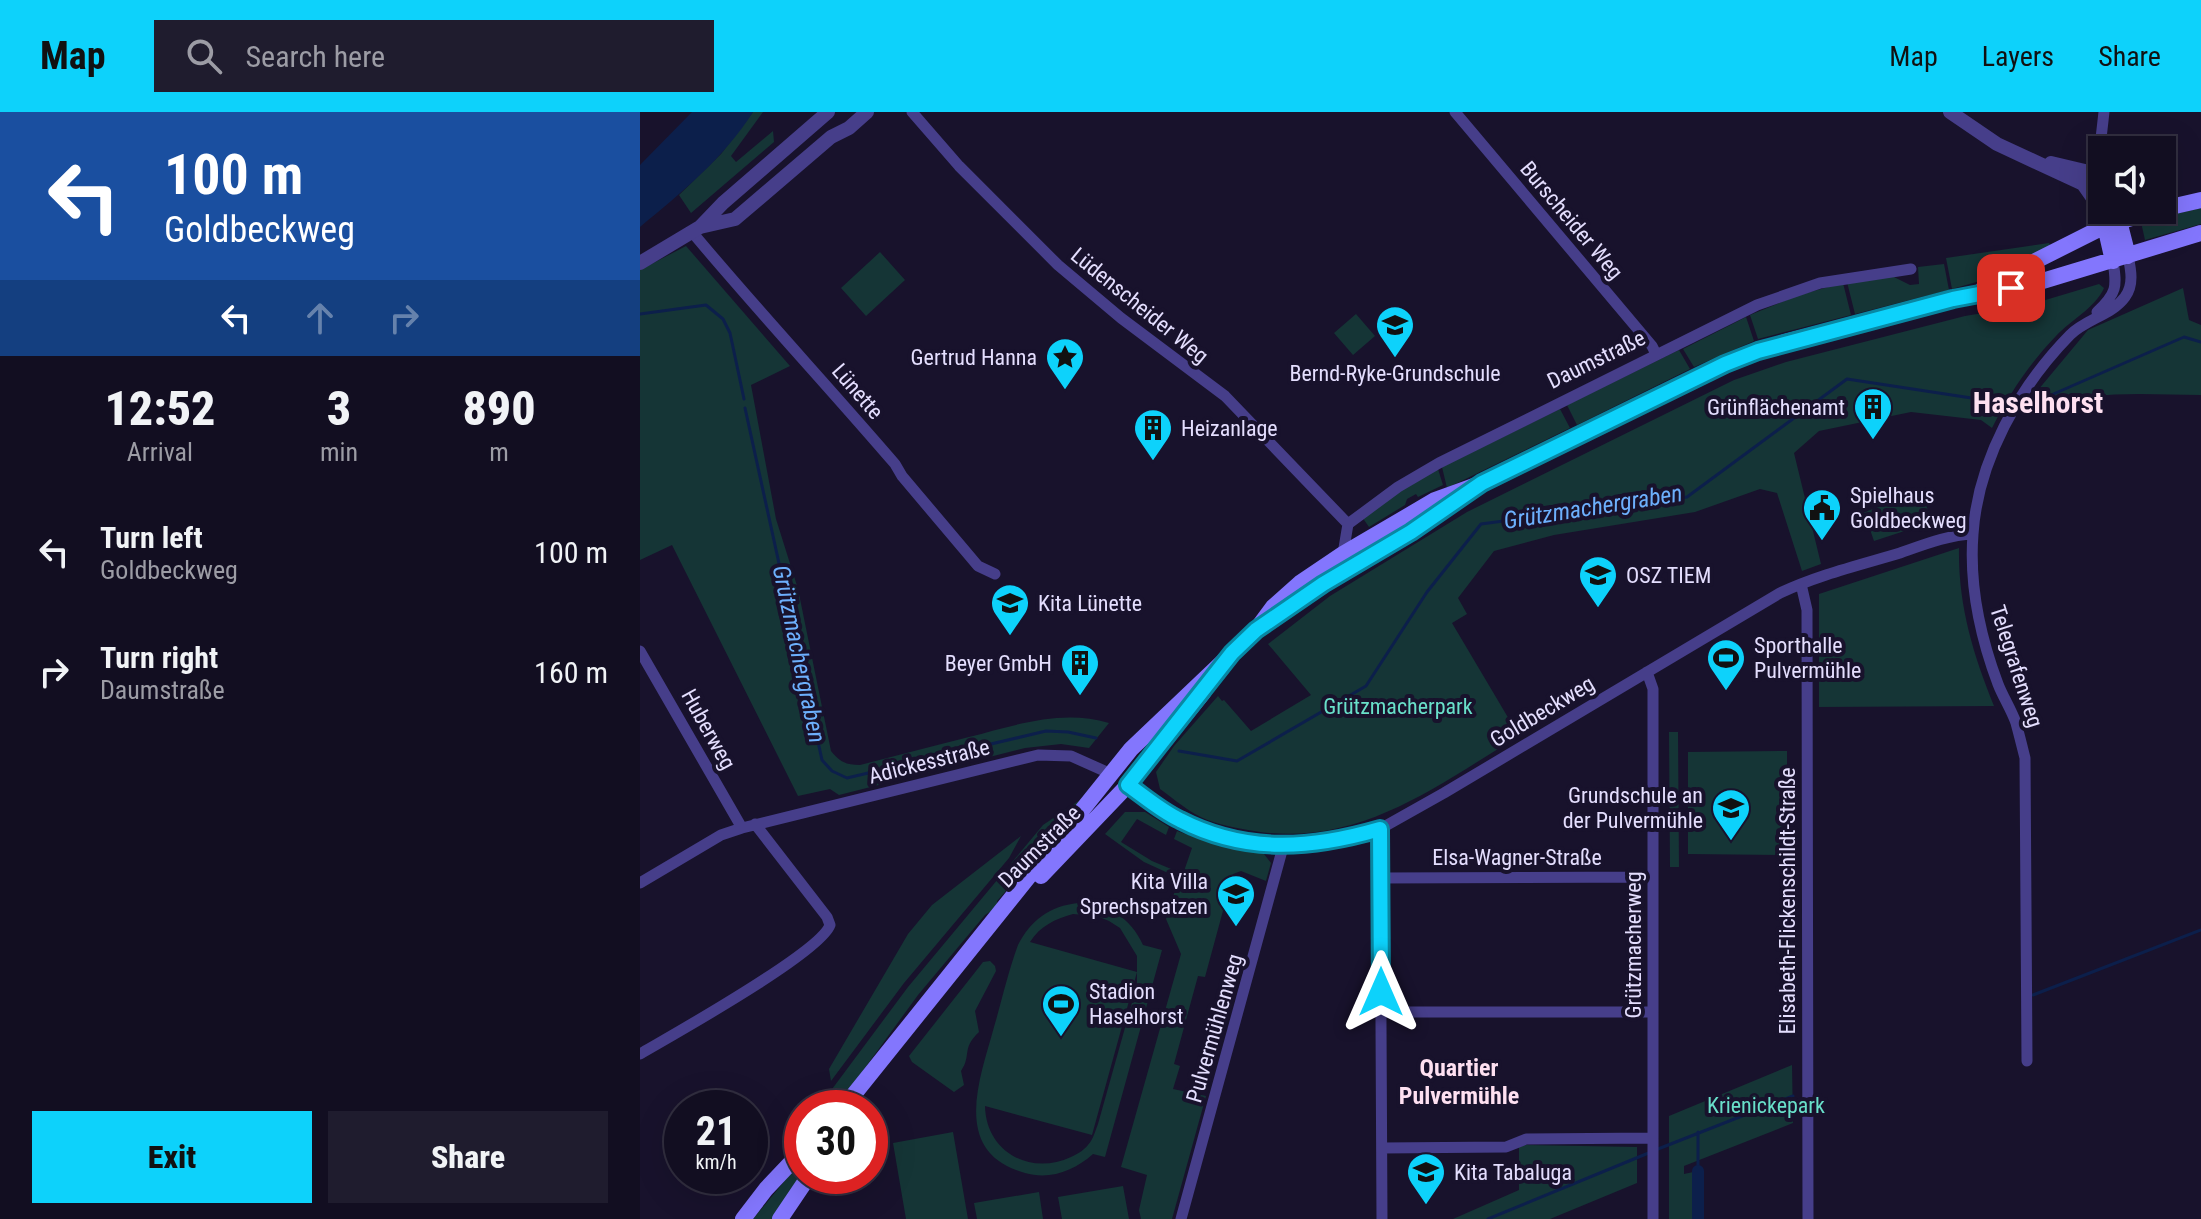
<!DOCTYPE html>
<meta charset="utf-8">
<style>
body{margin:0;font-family:"Roboto Condensed",sans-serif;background:#1f1c2e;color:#f1f3f6;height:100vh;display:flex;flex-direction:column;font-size:30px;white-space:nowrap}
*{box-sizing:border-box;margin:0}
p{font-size:26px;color:#9c9ca5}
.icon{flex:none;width:44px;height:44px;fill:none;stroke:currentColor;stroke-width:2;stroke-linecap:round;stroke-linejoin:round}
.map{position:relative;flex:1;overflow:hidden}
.panel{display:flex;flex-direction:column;background:#120e21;width:640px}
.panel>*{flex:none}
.banner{background:#1a4fa0;color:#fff;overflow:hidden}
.controls{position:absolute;left:1448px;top:24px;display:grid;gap:16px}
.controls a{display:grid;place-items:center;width:88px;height:88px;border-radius:0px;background:#120e21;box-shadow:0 8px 32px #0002,0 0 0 2px #312e3f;font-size:40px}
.speed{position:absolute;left:24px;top:978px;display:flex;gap:16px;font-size:40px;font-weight:700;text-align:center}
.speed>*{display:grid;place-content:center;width:104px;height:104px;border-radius:50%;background:#120e21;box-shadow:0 8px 32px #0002,0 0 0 2px #312e3f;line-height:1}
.speed small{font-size:20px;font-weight:400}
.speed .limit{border:12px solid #d22;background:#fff;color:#111}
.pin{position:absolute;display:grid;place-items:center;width:68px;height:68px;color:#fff;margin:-34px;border-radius:16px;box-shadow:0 4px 12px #0006}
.me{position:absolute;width:88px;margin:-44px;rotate:0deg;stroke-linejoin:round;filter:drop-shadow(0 0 6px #0008)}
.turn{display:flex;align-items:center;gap:28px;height:168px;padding:0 32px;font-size:36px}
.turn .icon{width:104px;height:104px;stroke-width:2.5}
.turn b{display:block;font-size:56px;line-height:68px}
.lanes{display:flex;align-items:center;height:76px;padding:0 32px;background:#0003;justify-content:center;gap:40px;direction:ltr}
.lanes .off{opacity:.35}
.eta{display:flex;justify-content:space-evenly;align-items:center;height:136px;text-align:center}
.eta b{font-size:48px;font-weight:800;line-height:56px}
.button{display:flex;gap:16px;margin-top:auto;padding:16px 32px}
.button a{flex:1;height:92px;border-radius:0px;background:#0dd2fb;color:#111;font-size:32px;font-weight:800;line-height:92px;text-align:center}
.button a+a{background:#1f1c2e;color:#f1f3f6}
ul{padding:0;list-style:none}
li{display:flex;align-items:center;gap:24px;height:120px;padding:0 32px}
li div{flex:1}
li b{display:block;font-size:30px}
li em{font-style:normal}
header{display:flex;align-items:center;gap:48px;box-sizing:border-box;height:112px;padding:0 40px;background:#0dd2fb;color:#111}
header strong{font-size:38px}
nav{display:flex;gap:44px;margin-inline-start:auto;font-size:28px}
.search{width:560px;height:72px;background:#1f1c2e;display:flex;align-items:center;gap:20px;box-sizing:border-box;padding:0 28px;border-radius:0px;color:#9c9ca5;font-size:30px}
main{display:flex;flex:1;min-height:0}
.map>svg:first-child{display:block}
</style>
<header>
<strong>Map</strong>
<div class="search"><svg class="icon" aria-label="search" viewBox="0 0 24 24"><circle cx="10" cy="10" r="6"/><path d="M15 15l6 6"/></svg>Search here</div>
<nav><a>Map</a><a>Layers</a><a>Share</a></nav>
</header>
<main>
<section class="panel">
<div class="banner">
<div class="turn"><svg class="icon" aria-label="left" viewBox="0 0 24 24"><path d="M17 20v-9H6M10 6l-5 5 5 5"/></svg><div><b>100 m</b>Goldbeckweg</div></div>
<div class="lanes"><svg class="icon" aria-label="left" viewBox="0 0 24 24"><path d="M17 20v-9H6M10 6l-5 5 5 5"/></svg><svg class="icon off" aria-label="ahead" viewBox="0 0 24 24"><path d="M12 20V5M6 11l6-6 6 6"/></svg><svg class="icon off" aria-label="right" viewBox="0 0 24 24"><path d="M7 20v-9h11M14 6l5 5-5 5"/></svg></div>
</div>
<div class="eta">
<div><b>12:52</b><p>Arrival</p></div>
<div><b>3</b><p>min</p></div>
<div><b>890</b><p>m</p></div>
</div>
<ul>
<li><svg class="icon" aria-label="left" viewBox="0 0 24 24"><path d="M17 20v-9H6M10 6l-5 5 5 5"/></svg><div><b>Turn left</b><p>Goldbeckweg</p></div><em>100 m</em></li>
<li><svg class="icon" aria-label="right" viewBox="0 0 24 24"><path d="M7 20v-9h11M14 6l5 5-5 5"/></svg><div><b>Turn right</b><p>Daumstraße</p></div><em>160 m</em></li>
</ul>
<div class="button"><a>Exit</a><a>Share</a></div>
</section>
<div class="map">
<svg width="1561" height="1107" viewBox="0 0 1561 1107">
<rect width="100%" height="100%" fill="#18122c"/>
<path fill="#153536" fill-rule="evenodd" d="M113,0h10l-32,44 5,6 37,-31 1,11 -83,71 -12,-18 42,-41z
M1561,96v16l-56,16 -4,-18z
M1409,131l3,5 -72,33 -28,8 -6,-31z
M46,134l104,120 -39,19 25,134 22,70 33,162c9,11 15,14 29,14 36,-9 72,-19 109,-28 47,-12 93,-28 140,-14l-20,25 -28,-4 -36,4 -186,47 -9,-6 -32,7 -126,-251 -32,15v-290z
M240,140l25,28 -39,36 -25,-28z
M1304,152l5,26 -94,24 -8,-32 45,-6 18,9 9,-1 -1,-17z
M1203,171l8,32 -93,24 -8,-24 49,-20z
M1459,172l5,4c-9,20 -33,32 -48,48 -26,27 -47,58 -64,92l-11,-8 -70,-8 -92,19 -25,22 27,111 -19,7 -25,-78 -17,-4 -65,23 -141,23 -60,16 -36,47 9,16 -15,9 67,113c-86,52 -164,114 -271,94 -18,-3 -37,-7 -53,-16 -12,-7 -24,-17 -35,-25l-4,-17 18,-26 44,-50 4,5 2,-1 27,31 60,-36 -43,-51 62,-48 137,-84 267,-132 52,-18 179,-46 60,-10z
M1543,176l6,32 12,5v70c-37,0 -75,-3 -112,2 -21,2 -39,12 -60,9l9,-16 50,-60z
M716,202l19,22 -22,19 -19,-22z
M1106,205l8,24 -60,26 -11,-18z
M1039,238l11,19 -113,56 -10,-20z
M920,297l10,19 -123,60 -5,-21z
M798,357l5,16 -25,12 -2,-3 -9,5 -2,6 -36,22 -7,-10 28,-21z
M1282,381l10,29 -58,19 -10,-29z
M1319,436c-1,57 14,106 35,158l-175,1v-113z
M1029,620h9l1,135h-9z
M1147,639v104l-99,-1v-102z
M440,688l-17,26 -66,75v6l-12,8 -67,80 -75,103 -3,10h-22l90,-121 135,-162z
M485,700h20l24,15 -3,8 -29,-16 -16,23 31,19 31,13 9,-26 -18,-9 3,-8 40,14 47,9 7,9 -5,18 -25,-10 -8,3 -28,103 -7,-1 -24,88 6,2 -7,23 33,7 -34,123h-31l-2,-9 8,-35 -26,-8 60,-213 -15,-35 13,-41 -35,-16 -39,-28z
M381,724l-12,22 -105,125 -73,98 -2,-12 79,-135 24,-29z
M438,791c29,0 53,15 65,42l19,5 -57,207 -12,-3c-19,17 -43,26 -68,19 -75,-21 -45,-94 -31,-146 8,-27 14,-55 24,-82 13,-25 32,-39 60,-42zM433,802l24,2 12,5 11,7 17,28v29l-39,139c-2,5 -4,12 -7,17 -5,8 -13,13 -20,16 -41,19 -85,-5 -86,-51l107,29 45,-163 -107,-30c10,-16 25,-23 43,-28z
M350,849l5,5 1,5 -21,40 4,21c-18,17 -7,23 -18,39l3,14 -10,7 -42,-30 -3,-6 67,-85 7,-9z
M1152,953l1,58 -109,43v8l14,-3v48h-29v-103z
M313,1020l15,87h-62l-13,-76z
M886,1033l111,2v36l-87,36h-97l66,-29v-43z
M162,1048v15l-28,44h-21z
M483,1074l6,33h-67l-4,-22z
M399,1080l4,27h-66l-3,-16z"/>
<path fill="#0c1f4b" d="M52,0h61c-29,46 -72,81 -113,115v-62z"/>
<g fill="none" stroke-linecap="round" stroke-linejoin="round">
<path stroke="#0c1f4b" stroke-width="3" d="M0,202l66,-9 17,14 7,14 14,66
M1402,287l142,-62 17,5
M105,296l77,352 10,11 15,7 199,-47 22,1 28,6
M539,639l58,10 129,-75 61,-94 54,-68 206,-27 160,-118 131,20
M1393,883l168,-65
M1058,1020v39
M1018,1037l135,-53
M848,1107l163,-67"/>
<path stroke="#0c1f4b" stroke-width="12" d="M1058,1107v-48"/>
<path stroke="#463e8a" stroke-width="11" d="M272,0l47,54 99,99 63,53 104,78 123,128
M815,0l197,234 4,8
M1452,62l7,-18 5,-44
M52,120c66,79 136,154 203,232l7,12 76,90 17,8
M1457,200c20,-19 20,-25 16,-51
M703,442l5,-30 50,-37 41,-24 318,-158 63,-22 91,-14
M1161,472l6,26 1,609
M0,539l102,177
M1007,560l6,17v530
M488,673l50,35 56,19 49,8 68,-10 29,-8 64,-36 336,-200c38,-18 80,-28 120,-40 23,-8 48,-18 73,-19
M740,717l2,390
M740,766l273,-1
M0,771l81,-48 21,-7 296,-73 33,1 38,17
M741,900h272
M0,942c34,-20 180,-101 190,-129l-3,-8 -72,-93
M1387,949l-2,-303c-3,-12 -6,-24 -9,-35 -5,-14 -13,-26 -18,-39 -18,-48 -29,-98 -25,-150 5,-74 46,-147 97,-199 16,-16 42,-20 55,-38 9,-12 6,-27 3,-41
M742,1036l124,-1 20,-8 127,-1
M541,1107l102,-372"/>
<path stroke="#463e8a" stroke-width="14" d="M1310,0l47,32 86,40 14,20 8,22
M1411,51l38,9 13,11
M60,115l35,-8 96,-82 18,-9 18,-16
M0,151l60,-36 23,-24 105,-91"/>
<path stroke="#8376fd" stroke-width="16" d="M1522,97l39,-9
M1479,109l9,35
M1465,114l8,35
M1344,175l121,-61 53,-16
M616,518l17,-23 27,-24 43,-29 92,-54 47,-17 243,-119 60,-22 168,-43 83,-16 165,-50
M401,764l87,-91 75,-92
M203,996l288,-359 125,-119 67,-46 88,-52 54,-37
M103,1107l23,-30 36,-38
M140,1107l29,-43"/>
</g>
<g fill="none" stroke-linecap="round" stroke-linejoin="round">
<defs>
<path id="route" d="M741,880l-1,-163c-69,20 -134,25 -200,-9 -19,-9 -35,-23 -52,-35l104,-132 24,-23 67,-46 88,-52 71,-49 243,-119 33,-13 195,-52 58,-11"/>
</defs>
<use href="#route" stroke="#0888a3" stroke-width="20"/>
<use href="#route" stroke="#0dd2fb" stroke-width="14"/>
</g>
<defs>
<symbol id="school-pin" viewBox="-11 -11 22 30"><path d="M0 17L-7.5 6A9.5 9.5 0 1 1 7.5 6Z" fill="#0dd2fb" stroke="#18122c"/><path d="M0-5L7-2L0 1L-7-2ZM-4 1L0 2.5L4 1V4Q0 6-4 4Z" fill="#111"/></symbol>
<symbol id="sight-pin" viewBox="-11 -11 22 30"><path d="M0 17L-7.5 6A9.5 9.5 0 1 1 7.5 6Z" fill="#0dd2fb" stroke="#18122c"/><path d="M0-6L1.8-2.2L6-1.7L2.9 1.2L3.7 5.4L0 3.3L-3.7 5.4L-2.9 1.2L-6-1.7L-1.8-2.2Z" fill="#111"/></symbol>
<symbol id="building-pin" viewBox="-11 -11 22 30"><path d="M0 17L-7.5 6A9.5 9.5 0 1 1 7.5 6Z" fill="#0dd2fb" stroke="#18122c"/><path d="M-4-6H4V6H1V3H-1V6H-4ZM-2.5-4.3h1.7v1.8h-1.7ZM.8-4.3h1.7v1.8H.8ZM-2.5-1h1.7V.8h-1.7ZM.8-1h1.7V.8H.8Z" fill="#111"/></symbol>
<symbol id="civic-pin" viewBox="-11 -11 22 30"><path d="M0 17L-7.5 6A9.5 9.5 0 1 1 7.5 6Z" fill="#0dd2fb" stroke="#18122c"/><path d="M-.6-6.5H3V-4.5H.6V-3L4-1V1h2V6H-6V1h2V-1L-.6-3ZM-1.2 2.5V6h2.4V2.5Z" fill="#111"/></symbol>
<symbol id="stadium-pin" viewBox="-11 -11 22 30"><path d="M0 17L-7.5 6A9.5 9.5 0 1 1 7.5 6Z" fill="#0dd2fb" stroke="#18122c"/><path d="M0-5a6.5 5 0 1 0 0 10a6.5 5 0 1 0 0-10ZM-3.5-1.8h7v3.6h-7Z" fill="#111"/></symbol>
</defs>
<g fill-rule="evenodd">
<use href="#school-pin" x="733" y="191" width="44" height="60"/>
<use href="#sight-pin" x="403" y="223" width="44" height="60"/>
<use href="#building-pin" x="1211" y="273" width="44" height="60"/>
<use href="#building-pin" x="491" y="294" width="44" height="60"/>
<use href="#civic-pin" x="1160" y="374" width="44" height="60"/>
<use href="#school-pin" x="936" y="441" width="44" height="60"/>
<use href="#school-pin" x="348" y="469" width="44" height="60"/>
<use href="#stadium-pin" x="1064" y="524" width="44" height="60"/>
<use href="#building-pin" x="418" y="529" width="44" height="60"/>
<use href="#school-pin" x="1069" y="674" width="44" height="60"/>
<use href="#school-pin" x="574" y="760" width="44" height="60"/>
<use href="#stadium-pin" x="399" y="870" width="44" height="60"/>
<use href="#school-pin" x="764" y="1038" width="44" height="60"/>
</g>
<g text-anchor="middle" stroke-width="8" stroke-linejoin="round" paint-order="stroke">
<g font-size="22" fill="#e4defe" stroke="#18122c">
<text transform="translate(932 108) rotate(50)" y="8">Burscheider Weg</text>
<text transform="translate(500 193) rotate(39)" y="8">Lüdenscheider Weg</text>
<text transform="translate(956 247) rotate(-26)" y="8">Daumstraße</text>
<text transform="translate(218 279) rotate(49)" y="8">Lünette</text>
<text transform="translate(1377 554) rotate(72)" y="8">Telegrafenweg</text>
<text transform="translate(902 599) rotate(-31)" y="8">Goldbeckweg</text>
<text transform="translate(69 617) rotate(61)" y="8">Huberweg</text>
<text transform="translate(289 649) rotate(-14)" y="8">Adickesstraße</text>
<text transform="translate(399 734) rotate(-45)" y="8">Daumstraße</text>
<text x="877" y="753">Elsa-Wagner-Straße</text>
<text transform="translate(1147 789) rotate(-90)" y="8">Elisabeth-Flickenschildt-Straße</text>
<text transform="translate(993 833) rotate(-90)" y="8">Grützmacherweg</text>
<text transform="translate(574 916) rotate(-74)" y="8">Pulvermühlenweg</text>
</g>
<g font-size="22" fill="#e4defe" stroke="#18122c" text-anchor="start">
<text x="397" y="253" text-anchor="end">Gertrud Hanna</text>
<text x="755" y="269" text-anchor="middle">Bernd-Ryke-Grundschule</text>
<text x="1205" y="303" text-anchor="end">Grünflächenamt</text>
<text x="541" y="324">Heizanlage</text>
<text x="1210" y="391">Spielhaus<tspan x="1210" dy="25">Goldbeckweg</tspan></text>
<text x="986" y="471">OSZ TIEM</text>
<text x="398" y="499">Kita Lünette</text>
<text x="1114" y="541">Sporthalle<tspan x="1114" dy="25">Pulvermühle</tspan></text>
<text x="412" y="559" text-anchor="end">Beyer GmbH</text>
<text x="1063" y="691" text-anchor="end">Grundschule an<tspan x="1063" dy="25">der Pulvermühle</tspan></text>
<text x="568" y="777" text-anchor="end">Kita Villa<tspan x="568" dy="25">Sprechspatzen</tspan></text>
<text x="449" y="887">Stadion<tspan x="449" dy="25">Haselhorst</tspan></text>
<text x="814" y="1068">Kita Tabaluga</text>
</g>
<g font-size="22" fill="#69e0ca" stroke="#18122c">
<text x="758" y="602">Grützmacherpark</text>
<text x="1126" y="1001">Krienickepark</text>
</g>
<g font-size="24" font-style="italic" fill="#6db0fd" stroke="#18122c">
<text transform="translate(953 395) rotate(-9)" y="8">Grützmachergraben</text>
<text transform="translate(159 542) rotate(78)" y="8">Grützmachergraben</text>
</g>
<g font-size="24" font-weight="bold" fill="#fee0f1" stroke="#18122c">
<text x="819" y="964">Quartier<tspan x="819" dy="28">Pulvermühle</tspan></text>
</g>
<g font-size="30" font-weight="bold" fill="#fee0f1" stroke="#18122c">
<text x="1398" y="301">Haselhorst</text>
</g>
</g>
</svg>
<div class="controls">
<a><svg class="icon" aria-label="sound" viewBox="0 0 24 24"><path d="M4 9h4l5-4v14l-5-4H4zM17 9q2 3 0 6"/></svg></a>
</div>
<div class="speed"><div>21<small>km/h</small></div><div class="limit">30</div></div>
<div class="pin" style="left:1371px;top:176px;background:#d93025"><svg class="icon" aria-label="arrive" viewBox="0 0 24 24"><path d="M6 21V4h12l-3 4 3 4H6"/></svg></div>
<svg class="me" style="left:741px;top:880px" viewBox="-20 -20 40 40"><path d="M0-17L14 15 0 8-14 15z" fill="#0dd2fb" stroke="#fff" stroke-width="4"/></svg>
</div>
</main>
